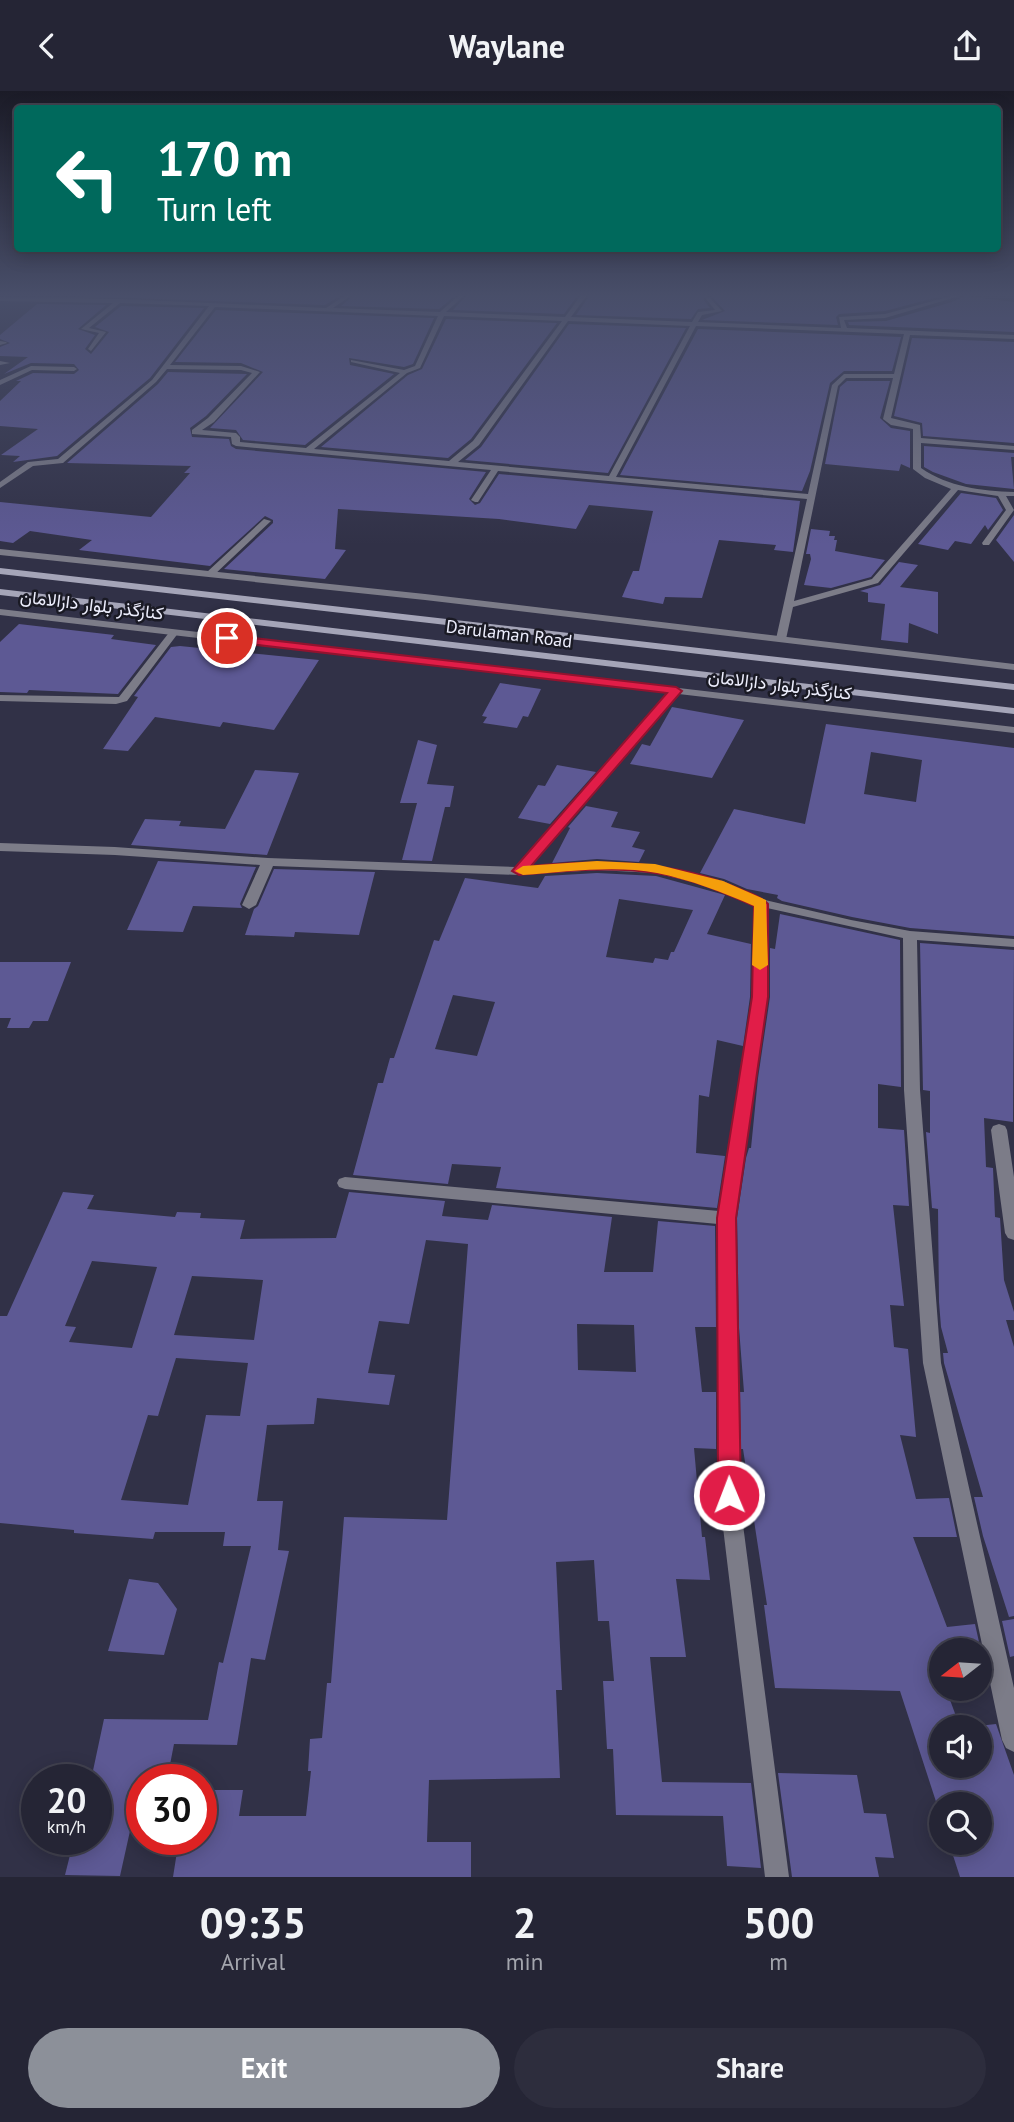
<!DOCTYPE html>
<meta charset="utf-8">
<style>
body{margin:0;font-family:"PT Sans",Vazirmatn,sans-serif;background:#2d2d3d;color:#f1f3f6;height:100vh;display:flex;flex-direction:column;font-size:26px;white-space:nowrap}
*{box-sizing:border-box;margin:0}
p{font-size:23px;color:#a3a5ad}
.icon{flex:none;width:38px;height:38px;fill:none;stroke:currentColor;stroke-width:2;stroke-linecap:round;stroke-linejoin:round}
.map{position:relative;height:1786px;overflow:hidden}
.panel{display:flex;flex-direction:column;background:#252535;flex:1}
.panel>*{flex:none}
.banner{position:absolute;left:14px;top:14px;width:987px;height:147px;border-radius:7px;box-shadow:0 4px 18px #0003,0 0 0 2px #424250;background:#00695c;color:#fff;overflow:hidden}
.needle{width:46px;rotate:253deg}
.controls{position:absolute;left:929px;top:1547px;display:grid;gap:14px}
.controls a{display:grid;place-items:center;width:63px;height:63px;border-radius:50%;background:#252535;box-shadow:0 4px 18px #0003,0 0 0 2px #424250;font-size:35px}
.speed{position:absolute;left:21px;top:1673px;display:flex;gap:14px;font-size:35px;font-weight:700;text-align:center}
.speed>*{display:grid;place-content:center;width:91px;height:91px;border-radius:50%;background:#252535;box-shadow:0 4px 18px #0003,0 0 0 2px #424250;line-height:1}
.speed small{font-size:18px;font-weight:400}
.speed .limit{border:10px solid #d22;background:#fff;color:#111}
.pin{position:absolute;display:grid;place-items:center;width:60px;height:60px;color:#fff;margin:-30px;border:4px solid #fff;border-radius:50%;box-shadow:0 2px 7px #0007}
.me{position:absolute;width:77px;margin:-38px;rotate:359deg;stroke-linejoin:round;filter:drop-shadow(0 0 5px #0008)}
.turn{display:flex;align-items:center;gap:24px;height:147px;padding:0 28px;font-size:32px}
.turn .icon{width:91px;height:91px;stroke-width:2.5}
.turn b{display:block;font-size:49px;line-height:60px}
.eta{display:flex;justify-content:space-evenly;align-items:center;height:119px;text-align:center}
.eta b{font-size:42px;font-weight:700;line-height:49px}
.cta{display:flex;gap:14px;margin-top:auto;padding:14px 28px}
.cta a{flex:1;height:80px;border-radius:42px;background:#8c9099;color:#fff;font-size:28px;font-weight:700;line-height:80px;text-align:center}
.cta a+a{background:#2d2d3d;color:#f1f3f6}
header{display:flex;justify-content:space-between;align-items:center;height:91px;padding:0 28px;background:#252535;font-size:32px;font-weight:700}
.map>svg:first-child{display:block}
</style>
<header><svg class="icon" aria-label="back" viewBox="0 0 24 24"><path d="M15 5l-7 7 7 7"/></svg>Waylane<svg class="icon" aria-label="share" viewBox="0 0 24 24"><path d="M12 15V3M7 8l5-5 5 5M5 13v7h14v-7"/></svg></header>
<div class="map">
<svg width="1014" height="1786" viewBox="0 0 1014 1786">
<rect width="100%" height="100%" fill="#313147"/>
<path fill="#5d5994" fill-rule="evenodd" d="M48,204l160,1 134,-1 -17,10z
M354,204h102l-17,14 -98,-3z
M467,204h111l-14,19 -111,-4z
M590,204h118l-5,4 7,9 -12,1 -7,10 -115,-4z
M710,204h231l1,1 -57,15 -46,3 -3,3 2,8 -136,-5 23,-9z
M965,205l49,6v30l-165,-7 -1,-3 38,-1 66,-19z
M37,213l69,1 -28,24 17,6 -10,14 6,5 18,-22 -14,-5 26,-21 83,2 -54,70 -93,78 -44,6 7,-6 -19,-1 37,-26 -38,-3v-25l21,-20h-5l17,-8 41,1 5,-4 -5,-6 -43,-1 -27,11 24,-17 -28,-1v-9l10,-4 -10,-4v-4z
M216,219l218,8 -21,46 -9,3 -55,-9 1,7 44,9 -89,71 -62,-5 -7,-10 -26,-2 53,-56 -22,-9 -66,-1z
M446,228l111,4 -86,116 -23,19 -127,-11 87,-72 14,-6z
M569,233l117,4 -78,145 -143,-13 16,-13z
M698,238l203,8 -9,34h-48l-14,12 -20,88 -8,20 -182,-16z
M912,247l102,4v101l-91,-7 -1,-13 -28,-7z
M168,281l79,2 -41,42 -16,12 2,9 37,2 2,7 5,3 250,23 -17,27 6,6 5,-2 19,-29 301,27 -7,51 -19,-2 2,-5 -57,-5 -17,58 -37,-1 -2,7 -41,-7 11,-26h6l14,-60 -64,-6 -13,24 -77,-10 -161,-10 -3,40 11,1 -21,29 -101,-10 49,-46v-3l-8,-4 -55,50 -131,-16 13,-10 -62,-9 -17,12 -13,-2v-39l151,15 39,-44h-6l7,-7 -124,-3 91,-79z
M847,290h43l-10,37 11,10 19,3v37l-9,-4 -2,7 -74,-7 15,-77z
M924,355l90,7v4h-3l3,32 -48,-5 -33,-12 -9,-5z
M961,402l35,5 7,12 -15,20 -3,-5 -14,19 -16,-3 -7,9 -30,-6z
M1014,424v47l-18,-22z
M811,438l19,2 -1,5h6l-1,4h3l-2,11 50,9 -14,17 -40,11 -27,-3 7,-26 -1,-5h-4z
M899,471l19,3 -18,22 38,5v42l-29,-11 -1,20 -27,-3 4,-36 -17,-2v-9l-8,-2 20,-6z
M19,533l95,11 -3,4 45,6 -38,49 -89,-4 -2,3 -27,-1v-50z
M180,555l139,14 -45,70 -51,-8 -3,5 -65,-10 -27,34 -25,-2 35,-52 -4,-1 37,-49z
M500,592l41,6 -13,28 -5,-1 -6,12 -34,-5 4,-6 -5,-1z
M672,616l72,13 -32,58 -82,-14 12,-20 8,2z
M826,633l188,24v188l-104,-8 -58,-11 -70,-16 -5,-3 1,-3 -31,-6 -23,-10 -24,-6 34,-64 71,15zM871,661l51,8 -6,42 -52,-8z
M418,649l19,5 -10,39 27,2 -4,21h-5l-13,54 -30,-1 15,-57h-17z
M557,674l39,7 -46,52 -32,-6 20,-33 7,1z
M255,679l44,3 -32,82 -136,-10 14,-26 36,2 -2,5 46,3z
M586,715l32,6 -7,15 29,5 -8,15 13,3 -6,12 -42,-3 -45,4 18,-35 -2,-1z
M158,770l98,6 -16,37 2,4 -49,-2 -10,26 -56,-2z
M274,778l101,3 -16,63 -64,-3 -1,5 -49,-2 9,-26 4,-3z
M597,782l59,3 69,19 -18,39 44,10 -1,53 -7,49 -26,-6 -8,57 -10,-2 -3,58 29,3 -8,52 -221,-20 5,-21 -49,-3 -4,20 -95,-9 25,-92h5l7,-25h4l40,-118 5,1 26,-63 73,10 7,-12zM619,808l74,11 -19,42h-3l-3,8 -13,-2 -2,5 -47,-6zM453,904l42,7 -18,54 -42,-7z
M780,823l120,26 1,147 -23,-3v44l26,2 5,76 -16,-1 11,101 -14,-1 4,42 14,2 8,88 -16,-2 16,64 33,-1 8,39h-44l34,90 28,-3 8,36h-3v-10h-38v14l-5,1 5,11v13h4l14,38h-18v39h38v-39h-11l27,-3 18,51v102h-54l-11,-34h31v-39h-38v16l-42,-129 -125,-3 -11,-83h3l-24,-156h-2l-1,-57h4l-5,-64 -2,-110 9,-60 3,-10h2l7,-70 12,-81v-49l5,1z
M920,852l94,7 -1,172 -29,-4 2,49 7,1 2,49 5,1 4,62 10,32v8h-8l8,27v269l-5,1 -26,-81 -9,-39h9l-39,-134 -1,-10h5l-7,-26 -2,-25 -1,-93 -6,-1 -6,-76 4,1v-42l-7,-1z
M0,871h71l-23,59h-15l-4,7h-22l4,-10h-11z
M63,1101l31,3 -7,14 88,8 2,-5 24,1 -1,5 45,2 -5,19 96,-1 13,-46 96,9 -3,15 46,4 4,-15 120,12 -8,55h49l5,-51 57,5 1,101h-21l7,65h14v57l-22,-1 8,89h3l5,43 -34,-1 10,78h-36l12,125 89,1 10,85 -34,-2 -4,-50 -107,-1 -3,-66h-6l-4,-68h11l-5,-60h-11l-4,-61 -38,2 6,128h-6l4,88 -131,2 -2,62h44v35h-298l6,-38h22v-49h42l-4,26h67l5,-45h-3l2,-32 12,-1 5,-55h4l13,-166 103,3 21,-276 -42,-4 -17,84 -30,-3 -11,52 27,2 -6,30 -72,-7 -3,26 -47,1 -10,76h26l-5,49 11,1 -24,109 -14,-2 -14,87 -63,-1 -7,36h-25v51h-12l-10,45 -55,-1 9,-36h22v-59h-5l13,-61 104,1 11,-58 4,1 28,-117h-28l2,-14h-70l-2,7 -79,-6v-3l-74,-7v-207h7zM92,1170l65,6 -25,81 -63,-6 7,-15 -11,-1zM192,1185l71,4 -9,60 -80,-5zM577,1233l57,1 2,47 -58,-2zM176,1267l72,5 -8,53 -34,-1 -18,90 -67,-5 27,-85 10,1z
M129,1488l29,4 19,26 -13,46 -56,-4z
M1014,1528v37l-4,1 -8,-36z
M778,1682l79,2 7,38 22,1 8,44 -19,-1 4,20h-87z"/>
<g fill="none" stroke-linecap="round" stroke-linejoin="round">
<path fill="#7c7c88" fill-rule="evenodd" d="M346,204h6l-19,13 107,4 19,-17h6l-19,17 119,5 16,-22h6l-16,22 121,5 6,-10 17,-2 -9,-11 3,-2 13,14 -20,4 -4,7 143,6 -2,-11 46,-3 70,-19h8l-78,23 -41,2 3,8 167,7v4l-104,-4 -19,83 29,7 1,13 93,8v4l-93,-7v25c28,19 60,23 93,24v4h-8l8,14 -25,35h-6l-1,-2 24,-33 -8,-14 -40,-6 -80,93 -85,24 -7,32 -5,3 -5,-3 31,-140 -309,-28 -20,31h-3l-4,-2 20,-30 -255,-24 -4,-2 -1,-7 -39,-3v-4l16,-12 44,-45 -11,-3 -74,-1 -11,13 -93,81 -30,3 -33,22v-6l28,-20 30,-3 94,-79 57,-74 -89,-3 -31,25 17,4 -15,19 -3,-2 11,-16 -18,-4 32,-26 -113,-2v-4l119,2 207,9zM215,216l223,9 -23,50 -11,4 -53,-10v2l49,11 -94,75 -66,-6v-5l-4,-4 -34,-3 12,-8 46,-50 -19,-6 -71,-1zM444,225l118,5 -89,120 -24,20 -135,-12 93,-76 13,-5zM568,230l122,5 -81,150 -151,-14 21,-17zM696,235l208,8 -10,40h-50l-12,11 -24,109 -192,-17zM846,287h47l-10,41 8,6 22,4v40l12,9 26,11 -79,90 -78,22 44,-215z
M0,250l6,1 1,1 -7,2z
M0,270l10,2 -10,2z
M31,275l43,1 3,2 -3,2 -42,-1 -32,15v-5z
M264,428l7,2 -58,55h-6v-4z
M171,539l8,2 -52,69 -11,3 -116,-3v-6l119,2z
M676,597l5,3 -1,2 -150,174 67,-5 58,3 68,16 42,19 86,20 59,11 104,8v8l-97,-7 3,150 21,273 73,325v64l-8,-4 -4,-8 -79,-377 -19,-273 -1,-152 -136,-30v89l-33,221 5,276 50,383h-24l-46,-383 -1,-270 -373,-35 -6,-2 -2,-4 2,-4 6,-2 374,34 34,-214 1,-92 -40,-18 -59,-14 -58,-3 -78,5 -246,-9 -17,39 -7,4 -7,-4 18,-40 -145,-10 -115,-4v-8l115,4 153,11 248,9 156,-178z
M999,1033l6,2 2,4 7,47v63l-6,-2 -3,-5 -14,-103 2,-4z"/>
<path fill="#7c7c88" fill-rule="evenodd" d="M0,458l425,45 589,70v6l-589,-70 -425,-45z
M0,518l1014,118v6l-1014,-118z"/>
<path fill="#a5a5b8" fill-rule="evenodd" d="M0,477l1014,116v6l-1014,-116z
M0,498l1014,119v6l-1014,-119z"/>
</g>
<linearGradient id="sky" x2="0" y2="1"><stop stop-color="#1b1b27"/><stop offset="0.45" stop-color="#484e69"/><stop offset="1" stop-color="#484e69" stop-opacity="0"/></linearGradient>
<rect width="1014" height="454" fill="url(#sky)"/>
<path fill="#e11d48" stroke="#92132f" stroke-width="2" d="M227,544l449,52 6,4 -151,175c71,-7 143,-6 209,23 9,4 21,7 28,15v93l-32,221 5,277 -3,7 -9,3 -8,-3 -3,-7 -1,-277 35,-221 2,-91c-32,-14 -64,-28 -99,-33 -44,-7 -92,-2 -136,2l-7,-4 155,-178 -444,-52 -2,-3z"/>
<path fill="#f59e0b" d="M597,770l58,3 68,17 43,19 2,65 -8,5 -8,-5 2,-59c-32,-14 -63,-26 -97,-33 -43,-8 -91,-1 -134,2l-8,-4 8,-5z"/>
<g text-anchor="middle" stroke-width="5" stroke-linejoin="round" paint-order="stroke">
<g font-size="18" fill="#edeefd" stroke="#1a1a24">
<text transform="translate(92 514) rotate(7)" y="6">کنارگذر بلوار دارالامان</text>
<text transform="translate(509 543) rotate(7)" y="6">Darulaman Road</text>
<text transform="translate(780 594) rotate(7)" y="6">کنارگذر بلوار دارالامان</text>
</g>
</g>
</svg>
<div class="controls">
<a><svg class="needle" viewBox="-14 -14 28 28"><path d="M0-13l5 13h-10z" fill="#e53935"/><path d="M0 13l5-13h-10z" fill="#a3a5ad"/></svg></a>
<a><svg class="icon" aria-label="sound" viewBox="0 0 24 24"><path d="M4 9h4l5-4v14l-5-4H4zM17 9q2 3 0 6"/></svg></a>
<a><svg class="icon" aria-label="search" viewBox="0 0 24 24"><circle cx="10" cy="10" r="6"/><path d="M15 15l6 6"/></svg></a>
</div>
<div class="speed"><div>20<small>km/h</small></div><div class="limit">30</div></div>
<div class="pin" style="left:227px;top:547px;background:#d93025"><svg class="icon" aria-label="arrive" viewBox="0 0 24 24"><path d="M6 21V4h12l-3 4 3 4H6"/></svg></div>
<svg class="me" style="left:729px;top:1404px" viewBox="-20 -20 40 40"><circle r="17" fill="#e11d48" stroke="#fff" stroke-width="3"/><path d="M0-11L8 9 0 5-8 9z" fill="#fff"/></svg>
<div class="banner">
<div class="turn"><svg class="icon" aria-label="left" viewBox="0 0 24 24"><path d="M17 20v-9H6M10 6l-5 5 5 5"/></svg><div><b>170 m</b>Turn left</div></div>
</div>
</div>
<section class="panel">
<div class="eta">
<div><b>09:35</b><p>Arrival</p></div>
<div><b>2</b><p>min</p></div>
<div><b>500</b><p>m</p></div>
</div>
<div class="cta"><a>Exit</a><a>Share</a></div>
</section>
